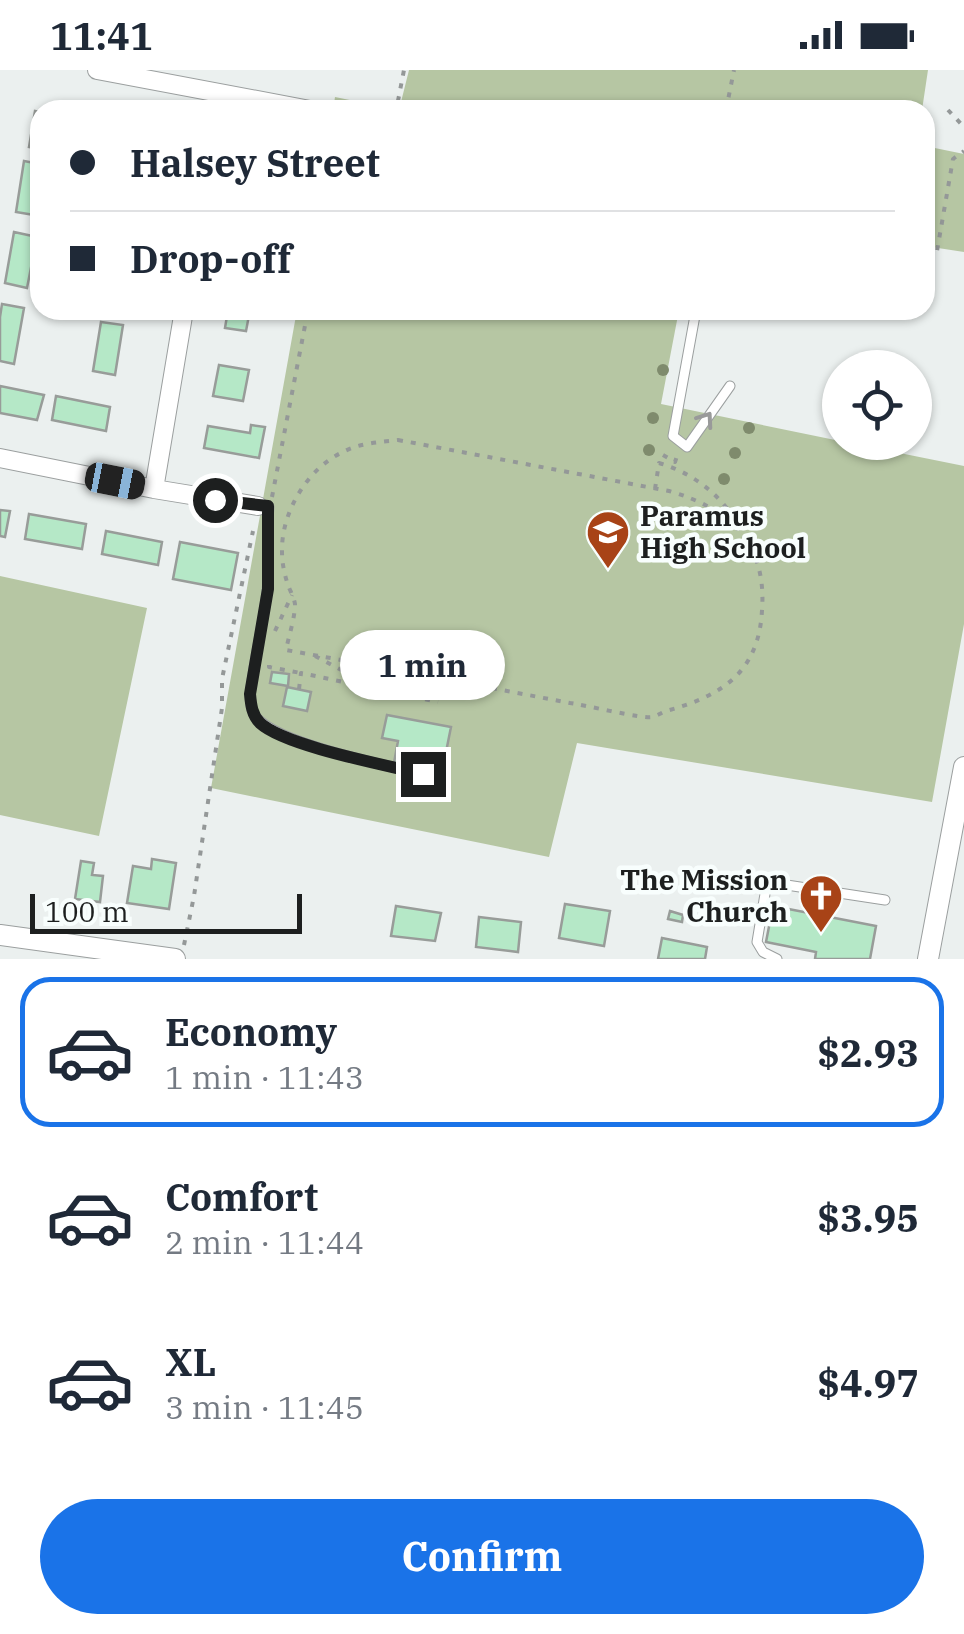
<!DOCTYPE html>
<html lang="en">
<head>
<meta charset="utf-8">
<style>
  :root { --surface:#fff; --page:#f6f6f7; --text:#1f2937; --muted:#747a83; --line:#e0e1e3; --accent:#1a73e8 }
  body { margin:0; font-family:"IBM Plex Serif",serif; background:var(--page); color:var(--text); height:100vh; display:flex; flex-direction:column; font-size:38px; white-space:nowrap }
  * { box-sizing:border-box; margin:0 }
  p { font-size:32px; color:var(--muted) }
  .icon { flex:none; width:55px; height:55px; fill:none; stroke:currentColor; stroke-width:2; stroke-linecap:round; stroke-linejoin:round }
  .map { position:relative; height:889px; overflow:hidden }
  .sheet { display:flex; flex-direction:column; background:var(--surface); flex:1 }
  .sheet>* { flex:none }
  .banner { position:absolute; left:30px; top:30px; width:905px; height:220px; border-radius:30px; box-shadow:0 2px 8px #0004; display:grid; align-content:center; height:220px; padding:0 40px; background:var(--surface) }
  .tools { position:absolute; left:822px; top:280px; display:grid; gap:20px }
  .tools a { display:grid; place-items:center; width:110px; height:110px; border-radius:50%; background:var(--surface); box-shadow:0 2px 8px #0004; font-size:50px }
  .scale { position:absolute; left:30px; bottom:25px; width:272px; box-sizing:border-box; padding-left:10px; border:5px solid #1d1f1f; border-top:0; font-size:28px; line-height:35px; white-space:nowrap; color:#1d1f1f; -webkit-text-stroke:8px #f8fefd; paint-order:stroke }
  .end { position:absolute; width:45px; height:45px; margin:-22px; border:12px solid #1d1f1f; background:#fff; box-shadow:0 0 0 5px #fff }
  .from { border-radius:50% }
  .bubble { position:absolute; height:70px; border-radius:35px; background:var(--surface); box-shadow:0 2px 8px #0004; font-size:32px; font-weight:700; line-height:70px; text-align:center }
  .car { position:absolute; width:30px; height:60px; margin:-30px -15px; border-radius:12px; box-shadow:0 0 8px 2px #0007; background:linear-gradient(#222 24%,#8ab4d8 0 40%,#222 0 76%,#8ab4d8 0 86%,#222 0) }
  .banner b { display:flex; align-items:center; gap:35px; height:95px; font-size:38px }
  .banner b+b { border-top:2px solid var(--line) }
  .banner i { width:25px; height:25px; background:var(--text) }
  ul { padding:18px 0 0; list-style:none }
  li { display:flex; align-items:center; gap:30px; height:150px; margin:0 20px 15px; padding:0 20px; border:5px solid transparent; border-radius:30px }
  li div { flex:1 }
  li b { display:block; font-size:38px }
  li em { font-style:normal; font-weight:700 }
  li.on { border-color:var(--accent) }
  li>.icon { width:90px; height:90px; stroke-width:1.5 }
  .cta { display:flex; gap:20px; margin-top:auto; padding:20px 40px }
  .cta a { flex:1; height:115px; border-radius:60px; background:var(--accent); color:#fff; font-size:40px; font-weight:700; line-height:115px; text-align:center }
  .status { display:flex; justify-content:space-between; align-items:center; height:70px; padding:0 50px; background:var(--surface); direction:ltr }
  .status svg { height:28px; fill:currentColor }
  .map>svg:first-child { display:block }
  .green { fill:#b6c6a3 }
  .building { fill:#b5e8c7; stroke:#989c99; stroke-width:2.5 }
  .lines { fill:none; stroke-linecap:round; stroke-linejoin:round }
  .service-casing { stroke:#9b9f9f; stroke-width:11 }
  .minor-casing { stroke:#9b9f9f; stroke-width:20 }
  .tertiary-casing { stroke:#9b9f9f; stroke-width:22 }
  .path { stroke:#949898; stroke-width:4; stroke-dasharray:5 8; stroke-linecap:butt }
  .service { stroke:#fff; stroke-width:9 }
  .minor { stroke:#fff; stroke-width:18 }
  .tertiary { stroke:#fff; stroke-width:20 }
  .tree { fill:#7f8b6d }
  .oneway { stroke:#999a9a }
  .route { stroke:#1d1f1f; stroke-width:12 }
  .labels { text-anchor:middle; stroke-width:9; stroke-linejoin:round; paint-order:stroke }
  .poi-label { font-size:28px; font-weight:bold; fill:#1d1f1f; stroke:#f8fefd; text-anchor:start }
</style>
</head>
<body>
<div class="status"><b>11:41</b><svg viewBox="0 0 49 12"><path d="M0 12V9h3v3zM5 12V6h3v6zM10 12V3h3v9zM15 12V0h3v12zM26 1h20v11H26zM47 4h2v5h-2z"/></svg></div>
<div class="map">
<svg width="964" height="889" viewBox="0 0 964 889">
  <rect width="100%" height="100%" fill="#ebf0ef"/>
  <path class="green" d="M409,0h519l-6,40h-589l2,-13 64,13z
    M925,76l39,8v98l-39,-6z
    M297,240h382l-18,94 179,37v1l10,1 114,23v158l-32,178 -355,-59 -28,114 -338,-69z
    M0,506l147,32 -48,228 -99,-21z"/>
  <path class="building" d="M35,41l5,1v37l-11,-2z
    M24,91l16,3v52l-24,-4z
    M14,162l23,5 -10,51 -22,-5z
    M2,234l22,4 -10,56 -14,-3v-44z
    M228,240h22l-4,21 -21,-3z
    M101,252l22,3 -8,50 -22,-4z
    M219,295l30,5 -6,31 -30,-5z
    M0,316l44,9 -7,25 -37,-7z
    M56,326l54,11 -4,24 -54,-11z
    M251,355l14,2 -6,31 -55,-10 4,-22 42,7z
    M0,440l10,1 -5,26 -5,-1z
    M29,444l57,10 -4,25 -57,-10z
    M106,461l56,11 -4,23 -56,-11z
    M180,472l58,11 -7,37 -58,-11z
    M272,602l17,2 -1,12 -18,-3z
    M287,617l24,5 -4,19 -24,-5z
    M387,645l64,12 -9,45 -48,-9 4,-22 -16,-3z
    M152,789l24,4 -7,46 -42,-6 6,-37 18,3z
    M81,791l13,2 -2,12 11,1 -3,26 -25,-3z
    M565,834l45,7 -6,35 -45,-8z
    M396,836l45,7 -6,28 -44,-5z
    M773,836l103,20 -6,33h-55l1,-7 -50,-10z
    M670,841l13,4 -1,7 -14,-3z
    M479,847l42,5 -3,30 -42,-5z
    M662,868l45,9 -2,12h-47z"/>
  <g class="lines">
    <g class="service-casing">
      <path id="service" d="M359,40l6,-4
        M696,240l-23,126 14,11 43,-61
        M258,436l11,1c-3,28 1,56 -2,84 -3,28 -10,56 -14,83 -2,12 -5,27 0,38 13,30 136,54 170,62
        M777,889l-14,-7 -6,-10 10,-60 118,18"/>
    </g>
    <g class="minor-casing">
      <path id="minor" d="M97,0l213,40
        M0,388l154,31 104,17
        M154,419l30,-179"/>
    </g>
    <g class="tertiary-casing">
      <path id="tertiary" d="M0,865l175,24
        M928,889l36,-192"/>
    </g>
    <path class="path" d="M390,40l7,-4 7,-36
      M726,40l8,-40
      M948,40l16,17
      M925,179l12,2 16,-92 11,-8
      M398,370l271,51c60,17 98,52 93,119 -1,21 -6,40 -18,57 -19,25 -49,36 -78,44 -5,2 -9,5 -14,6 -10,2 -67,-12 -82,-14 -94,-18 -189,-36 -284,-53 3,-15 9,-32 9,-46 -1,-7 -6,-15 -8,-22 -3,-10 -5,-20 -5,-30 -1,-40 26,-85 63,-101 16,-8 35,-9 53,-11z
      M663,385l12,7 2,-6
      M655,419l4,-26c35,10 65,34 82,67
      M272,427l36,-187
      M275,561l17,-36
      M315,586l49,26 55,-7
      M269,595v2l32,6
      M299,619l2,-16 137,29
      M184,875l10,-49 28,-188v-29l31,-148"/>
    <use href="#service" class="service"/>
    <use href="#minor" class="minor"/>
    <use href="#tertiary" class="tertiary"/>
  </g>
  <g class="tree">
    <circle cx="663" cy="300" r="6"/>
    <circle cx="653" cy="348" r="6"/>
    <circle cx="749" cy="358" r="6"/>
    <circle cx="649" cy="380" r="6"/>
    <circle cx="735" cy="383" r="6"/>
    <circle cx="724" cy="409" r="6"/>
  </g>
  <defs><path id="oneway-chevron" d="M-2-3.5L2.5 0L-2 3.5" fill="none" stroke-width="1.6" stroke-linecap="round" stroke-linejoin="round" transform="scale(2.5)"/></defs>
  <use class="oneway" href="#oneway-chevron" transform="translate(706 349) rotate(-55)"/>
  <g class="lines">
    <path class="route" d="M215,430l53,6v83l-18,105c1,11 2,21 10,29 25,23 126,42 163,51"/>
  </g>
  <defs>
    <g id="school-pin" transform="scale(2.25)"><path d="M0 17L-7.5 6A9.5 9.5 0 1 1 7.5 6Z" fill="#a84317" stroke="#f8fefd"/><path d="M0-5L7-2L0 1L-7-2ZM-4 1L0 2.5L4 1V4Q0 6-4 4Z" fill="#fff"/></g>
    <g id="church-pin" transform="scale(2.25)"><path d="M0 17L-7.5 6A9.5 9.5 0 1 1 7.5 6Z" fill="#a84317" stroke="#f8fefd"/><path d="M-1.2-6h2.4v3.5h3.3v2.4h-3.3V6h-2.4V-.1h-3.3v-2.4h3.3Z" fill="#fff"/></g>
  </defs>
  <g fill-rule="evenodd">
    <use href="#school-pin" x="608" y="462"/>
    <use href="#church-pin" x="821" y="826"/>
  </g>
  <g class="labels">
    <g class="poi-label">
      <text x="640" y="456">Paramus<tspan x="640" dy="32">High School</tspan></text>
      <text x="788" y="820" text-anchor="end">The Mission<tspan x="788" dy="32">Church</tspan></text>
    </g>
  </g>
</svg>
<div class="tools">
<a><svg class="icon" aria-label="locate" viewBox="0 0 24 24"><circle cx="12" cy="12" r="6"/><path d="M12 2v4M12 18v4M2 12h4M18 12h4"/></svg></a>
</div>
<div class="scale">100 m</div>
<i class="end from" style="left:215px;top:430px"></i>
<i class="end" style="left:423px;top:704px"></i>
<div class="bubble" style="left:340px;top:560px;width:165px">1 min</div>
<i class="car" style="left:115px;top:411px;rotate:101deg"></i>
<div class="banner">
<b><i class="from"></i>Halsey Street</b>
<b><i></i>Drop-off</b>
</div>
</div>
<section class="sheet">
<ul>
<li class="on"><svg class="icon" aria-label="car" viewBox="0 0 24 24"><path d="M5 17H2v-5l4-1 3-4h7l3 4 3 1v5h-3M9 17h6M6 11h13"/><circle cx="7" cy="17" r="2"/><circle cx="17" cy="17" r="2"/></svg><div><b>Economy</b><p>1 min · 11:43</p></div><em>$2.93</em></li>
<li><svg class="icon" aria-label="car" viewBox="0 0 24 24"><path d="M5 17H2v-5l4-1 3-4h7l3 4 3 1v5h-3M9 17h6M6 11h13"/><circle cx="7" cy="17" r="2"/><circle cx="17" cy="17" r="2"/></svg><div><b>Comfort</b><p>2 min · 11:44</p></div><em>$3.95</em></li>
<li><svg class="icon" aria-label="car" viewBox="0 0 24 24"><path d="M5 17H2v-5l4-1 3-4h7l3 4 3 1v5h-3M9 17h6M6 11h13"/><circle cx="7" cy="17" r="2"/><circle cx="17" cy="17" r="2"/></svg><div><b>XL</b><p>3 min · 11:45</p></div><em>$4.97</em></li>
</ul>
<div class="cta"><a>Confirm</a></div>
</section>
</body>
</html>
